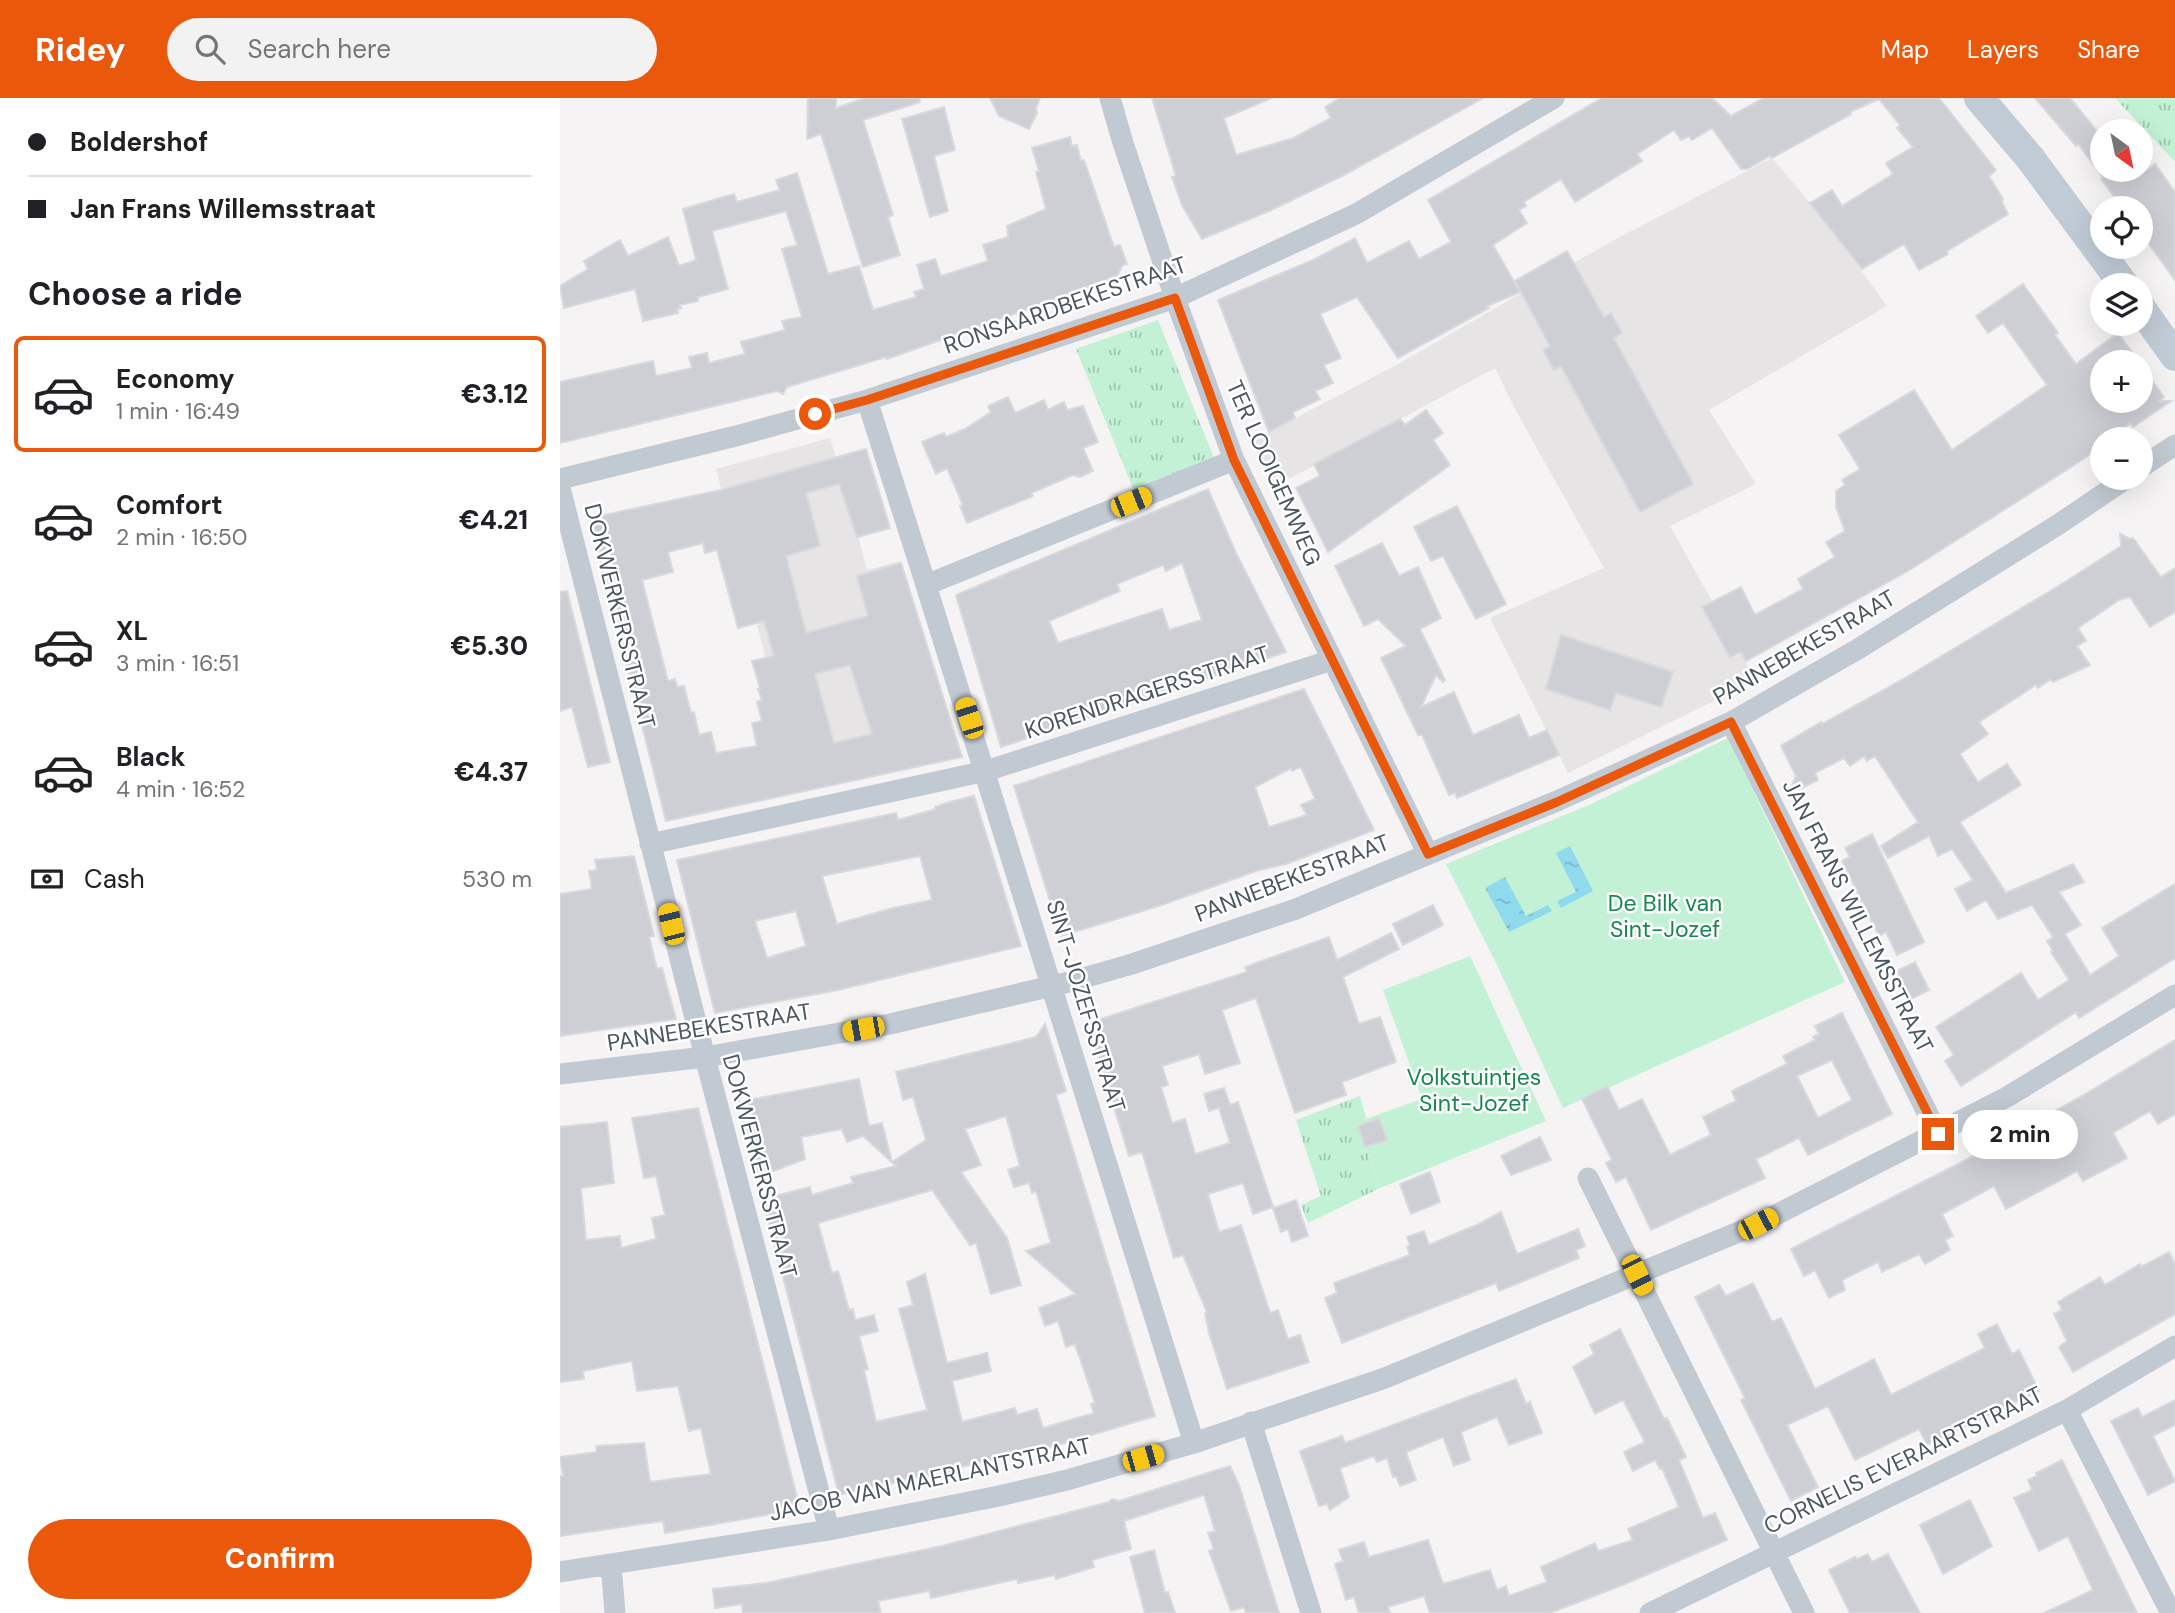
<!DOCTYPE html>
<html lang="en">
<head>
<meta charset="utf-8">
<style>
  :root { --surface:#fff; --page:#f2f2f2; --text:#202124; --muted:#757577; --line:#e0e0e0; --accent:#ea580c }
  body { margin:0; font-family:"DM Sans",sans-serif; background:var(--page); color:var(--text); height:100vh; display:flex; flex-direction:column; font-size:26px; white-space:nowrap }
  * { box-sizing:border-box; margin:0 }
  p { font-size:23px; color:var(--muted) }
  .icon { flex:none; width:38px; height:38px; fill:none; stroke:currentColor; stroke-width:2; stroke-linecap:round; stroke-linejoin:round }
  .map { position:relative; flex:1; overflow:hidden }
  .side { display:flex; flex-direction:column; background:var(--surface); width:560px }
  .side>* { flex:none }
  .top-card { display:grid; align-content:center; height:154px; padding:0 28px; background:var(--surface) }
  .needle { width:46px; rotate:147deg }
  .fabs { position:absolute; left:1530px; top:21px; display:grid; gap:14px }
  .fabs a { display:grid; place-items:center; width:63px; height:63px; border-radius:50%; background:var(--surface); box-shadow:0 7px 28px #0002; font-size:35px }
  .end { position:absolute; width:32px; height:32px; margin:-16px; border:9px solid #ea580c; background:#fff; box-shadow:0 0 0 4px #fff }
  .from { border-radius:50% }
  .bubble { position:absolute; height:49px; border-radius:24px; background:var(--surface); box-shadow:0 7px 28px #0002; font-size:23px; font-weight:800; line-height:49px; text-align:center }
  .car { position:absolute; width:21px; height:42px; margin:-21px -10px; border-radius:9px; box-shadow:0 0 5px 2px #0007; background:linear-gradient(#f5c518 24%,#345 0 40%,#f5c518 0 76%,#345 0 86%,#f5c518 0) }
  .top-card b { display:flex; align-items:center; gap:24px; height:66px; font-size:26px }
  .top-card b+b { border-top:2px solid var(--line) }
  .top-card i { width:18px; height:18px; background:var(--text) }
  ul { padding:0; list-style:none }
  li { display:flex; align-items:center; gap:21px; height:116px; margin:0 14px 10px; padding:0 14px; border:4px solid transparent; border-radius:10px }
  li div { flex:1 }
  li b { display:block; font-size:26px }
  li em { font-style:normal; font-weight:800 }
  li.active { border-color:var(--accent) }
  li>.icon { width:63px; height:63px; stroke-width:1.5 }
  h2 { padding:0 28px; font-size:32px; line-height:84px }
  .pay { display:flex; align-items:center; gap:18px; height:77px; padding:0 28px; font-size:26px }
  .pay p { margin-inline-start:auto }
  .cta { display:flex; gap:14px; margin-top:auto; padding:14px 28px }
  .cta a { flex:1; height:80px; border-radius:42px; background:var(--accent); color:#fff; font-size:28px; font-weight:800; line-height:80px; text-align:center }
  header { display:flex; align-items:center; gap:42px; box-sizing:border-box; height:98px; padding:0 35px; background:var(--accent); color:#fff }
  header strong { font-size:33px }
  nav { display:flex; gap:38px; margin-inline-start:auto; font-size:24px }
  .search { width:490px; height:63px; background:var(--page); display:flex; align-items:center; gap:18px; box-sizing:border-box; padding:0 24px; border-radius:38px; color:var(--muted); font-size:26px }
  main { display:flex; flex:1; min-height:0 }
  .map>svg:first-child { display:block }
  .education { fill:#e6e4e5 }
  .grass { fill:url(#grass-tufts) }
  .green { fill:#c3f1d5 }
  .water { fill:url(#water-ripples) }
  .building { fill:#cdcfd5; stroke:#d7d9de; stroke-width:2; fill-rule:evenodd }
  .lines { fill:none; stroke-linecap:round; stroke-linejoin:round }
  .street { stroke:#c1cad2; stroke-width:21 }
  .secondary { stroke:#c1cbd6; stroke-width:30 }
  .route { stroke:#ea580c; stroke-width:9 }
  .labels { text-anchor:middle; stroke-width:5; stroke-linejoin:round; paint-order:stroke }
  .street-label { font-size:23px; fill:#4a5661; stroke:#fff }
  .park-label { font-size:23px; fill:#17864f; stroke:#fff }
</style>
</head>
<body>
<header>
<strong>Ridey</strong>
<div class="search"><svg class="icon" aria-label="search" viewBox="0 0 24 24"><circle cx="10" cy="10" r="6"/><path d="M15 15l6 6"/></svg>Search here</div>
<nav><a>Map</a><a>Layers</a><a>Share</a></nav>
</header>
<main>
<section class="side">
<div class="top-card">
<b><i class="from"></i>Boldershof</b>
<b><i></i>Jan Frans Willemsstraat</b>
</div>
<h2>Choose a ride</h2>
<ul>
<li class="active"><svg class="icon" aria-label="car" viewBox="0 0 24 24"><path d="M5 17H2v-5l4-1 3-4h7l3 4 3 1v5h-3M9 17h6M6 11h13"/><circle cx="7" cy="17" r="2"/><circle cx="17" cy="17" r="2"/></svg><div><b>Economy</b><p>1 min · 16:49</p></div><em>€3.12</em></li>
<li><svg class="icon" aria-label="car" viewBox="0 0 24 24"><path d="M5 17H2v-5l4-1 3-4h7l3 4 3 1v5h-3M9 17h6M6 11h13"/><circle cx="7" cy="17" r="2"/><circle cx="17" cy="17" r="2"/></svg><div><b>Comfort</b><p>2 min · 16:50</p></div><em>€4.21</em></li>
<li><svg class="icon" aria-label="car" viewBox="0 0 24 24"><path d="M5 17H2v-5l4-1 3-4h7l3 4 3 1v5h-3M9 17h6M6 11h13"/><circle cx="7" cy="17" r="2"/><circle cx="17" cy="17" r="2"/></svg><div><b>XL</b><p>3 min · 16:51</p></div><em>€5.30</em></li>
<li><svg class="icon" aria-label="car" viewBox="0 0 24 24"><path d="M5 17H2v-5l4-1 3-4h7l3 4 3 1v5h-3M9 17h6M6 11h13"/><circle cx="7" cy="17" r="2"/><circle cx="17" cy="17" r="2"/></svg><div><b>Black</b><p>4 min · 16:52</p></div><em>€4.37</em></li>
</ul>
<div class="pay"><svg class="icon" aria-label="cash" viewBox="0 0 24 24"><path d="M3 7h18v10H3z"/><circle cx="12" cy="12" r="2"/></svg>Cash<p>530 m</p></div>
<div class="cta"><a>Confirm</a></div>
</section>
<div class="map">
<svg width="1615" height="1515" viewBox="0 0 1615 1515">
  <defs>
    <pattern id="grass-tufts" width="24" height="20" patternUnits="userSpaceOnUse" patternTransform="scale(1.75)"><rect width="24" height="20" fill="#c3f1d5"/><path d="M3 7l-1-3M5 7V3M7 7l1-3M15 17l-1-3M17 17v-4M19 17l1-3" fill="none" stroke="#a0c6b0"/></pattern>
    <pattern id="water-ripples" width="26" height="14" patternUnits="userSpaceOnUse" patternTransform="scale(1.75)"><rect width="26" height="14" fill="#90daee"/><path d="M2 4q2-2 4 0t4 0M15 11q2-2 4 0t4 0" fill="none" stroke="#78b4c4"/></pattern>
  </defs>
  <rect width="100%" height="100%" fill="#f5f3f3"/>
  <path class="education" d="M1212,60l50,59 65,89 -178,104 47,74 -86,42 86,154 -188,93 -78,-155 114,-50 -88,-157 -21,-43 -221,119 -22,-46 148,-78 214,-123z
    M270,340l6,20 2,24 20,54 9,34 34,-9 26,82 -65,19 33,110 -98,21 -22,-100 -59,-224z"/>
  <path class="grass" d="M1555,0h60v64z
    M598,222l56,138 -80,33 -58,-142z
    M800,998l6,22 -9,5 23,65 -72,35 -7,-18 20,-9 -25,-76z"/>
  <path class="green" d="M1168,640l117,244 -282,126 -65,-141 -52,-103 143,-59z
    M910,858l76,165 -166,67 -23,-66 65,-23 -39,-109z"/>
  <path class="water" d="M1010,748l23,45 -32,17 -4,-7 19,-9 -20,-39z
    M945,779l21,39 22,-11 4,6 -43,21 -24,-44z"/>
  <path class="building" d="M248,0h28v10l29,-10h54l1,4 -57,18 30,95 -5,2 12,38 -37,12 -42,-133 -14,5z
    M430,0h50l-4,10 1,5 -8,16 -30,-13z
    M592,0h120l-48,20 12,37 54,-16v1l41,-22 -6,-11 15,-9h143l-139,77 -75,36 -67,28 -20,-34 -10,-28 4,-1z
    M1042,0h110l19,18 33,-18h175l57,72 -7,6 14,23 -1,3 6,12 -61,37 1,3 -29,16 -15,-26 -42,25 -52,-66 22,-13 10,16 51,-32 -7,-11 27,-16 -16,-19 3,-3 -21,-26 -29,13 1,2 -79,44 -2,-2 -23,13h-6l-29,-41 -20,12 -3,-4 -8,4 -7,-10 -37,24 5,7 -67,41 -14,-23 -37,23 2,4 -7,4 8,13 -34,22 27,47 -33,14 2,2 -91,50 -41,-61 -37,17 21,44 -17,7 9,18 -18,8 5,8 -27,13 2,6 -26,14 -51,-132 95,-40 42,-22 12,25 42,-22 10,18 32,-17 -23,-42z
    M1475,0h35l32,39v33h45l8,-6 20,28v88l-35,-48v-24h-17l-22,-29 2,-2 -25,-33 -2,2z
    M384,9l11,43 -21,6 14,55 -18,6 -28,-98z
    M510,39l2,9 5,-1 4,16 3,-1 30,87 6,-2 7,19 -5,2 -4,9 -62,24 -169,60 -1,-2 -99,30 -4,7 -6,-3 -217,52v-61l93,-21 3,15 36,-8 -3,-11 18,-4 2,10 36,-9 -4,-12 44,-12 -3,-9 20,-4 -20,-68 15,-4 -11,-34 -74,20 16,58 -30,8v4l-18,4 1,3 -4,1 1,4 -35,8 -8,-32 -71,19 -4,-22 28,-17 -4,-8 36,-21 8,16 40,-19 11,29 17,-6 -13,-51 51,-15 3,8 43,-12 -4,-10 21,-7 31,101 31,-8 14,44 43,-13 -2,-5 10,-3 -7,-24 18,-6 6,17 47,-15 -5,-16 25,-8 -1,-11 39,-17 -10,-37 3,-1 -7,-23z
    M1007,153l37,66 7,-4 11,20 -8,5 79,146 -53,28 -79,-146 -7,4 -11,-20 7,-4 -35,-65z
    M1463,186l35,49 -3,2 21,29 42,-31 21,29h-37v39h38v-37l24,33 -5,4h12l-38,26 -2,-4 -23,16h-6v7l-26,18 -168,107 -162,90 -5,-9 -11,5 -28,-50 39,-20 14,28 48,-26 -5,-10 37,-22 -9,-15 19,-11 -9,-24v-16l9,-6 -3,-5 18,-11 -21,-34 75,-45 38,60 95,-65 -44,-62 -15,10 -12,-17z
    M448,299l7,16 29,-13 4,10 16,-8 3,8 16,-4 15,36 -15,6 10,23 -13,6 -7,-2 -42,18 2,3 -66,27 -7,-17 3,-1 -16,-37 -11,6 -14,-32 22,-9 2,4 19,-8 26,-17 -3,-6z
    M866,312l17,23 -10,7 17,25 -122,87 -32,-64 24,-12 -6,-12 86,-45 5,6z
    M306,351l24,79 -33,9 -18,-53 -33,9 14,53 -34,10 20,77 62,-17 -11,-40 44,-13 61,194 -296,64 -76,-303 131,-28zM143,445l2,10 12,-3 21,78 26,-7 10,35 -22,5 8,27 -2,1 4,11 -5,2 5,19 -10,2 5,23 -41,7 -5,-21 -12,3 -5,-23 -3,1 -7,-27 -7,1 -2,-8 -7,2 -26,-101 31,-8 -5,-20zM290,567l22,69 -38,9 -19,-69z
    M648,391l28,64 50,99 -285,95 -45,-152zM622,465l20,57 -33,10 -7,-21 -104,34 -9,-22 71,-30 -3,-7 46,-19 3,6z
    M897,408l49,98 -30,15 -33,-63 -12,5 -17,-34z
    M1560,436l10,5 3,-1 28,39 14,-9v44l-25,15 -20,-30 -11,3 -41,28 8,13 -9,5 13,19 -37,17 -2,-3 -13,9 -2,-3 -57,37 9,12 -28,20 18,28 29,-18 14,21 -61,37 46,71 67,-29 11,18 -25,10 22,33 -16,9 25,41 29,-19 -17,-28 73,-44v74l-96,60 -3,-6 -115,74 -16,-25 9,-6 -18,-28 85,-54 17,27 31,-20 -18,-28 2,-1 -6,-10 6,-4 -21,-32 -34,14 -12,-19 -19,11 -12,-22 18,-9 -21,-31 -14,7 -9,-20 -41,22 -7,-12 37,-24 -43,-66 -8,5 -3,-5 -14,10 -6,-8 -29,15 3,7 -30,15 8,-19 -15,-30 40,-24 1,2 83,-46 152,-91 64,-41z
    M822,445l17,33 19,-9 23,51 -21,11 25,51 -2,2 -7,-7 -15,32 33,-15 19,43 46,-20 10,23 18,-8 12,25 -102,43 -2,-5 -6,2 -27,-60h-4l-37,-77 25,-12 -28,-27 -14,7 -29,-60z
    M7,493l43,171 -22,5 -16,-60 -12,4v-119z
    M1001,537l112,37 -12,35 -45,-14 -6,17 -64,-21z
    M744,591l70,141 -85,33 -33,8 -97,35 -98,30 -47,-150zM741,669l14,32 -14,6 6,10 -38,12 -14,-40 36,-19 1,3z
    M414,698l47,150 -183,44 -123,23 -38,-153 219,-47 2,7 38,-11 -1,-2 14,-5zM360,758l12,44 -39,8 -56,16 -15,-48zM236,813l10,35 -39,12 -12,-37z
    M1312,736l52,108 -27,13 -11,-23 -7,4 -37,-75 8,-4 -5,-9z
    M74,758l20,80 -5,1 8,32 5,-1 14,51 -116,17v-142l32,-5 -3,-18 8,-1 -2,-10z
    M873,807l10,20 -40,20 -10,-21z
    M831,835l8,16 -56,28 16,47 21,-7 16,45 -54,20 4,13 -51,18 -39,-115 -34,12 18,53 -35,11 -6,-20 -37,12 6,19 -7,2 11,36 13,-4 10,35 35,-11 -11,-35 -10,3 -5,-17 20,-6 6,17 8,-3 35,105 -20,7 -10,-31 -35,11 11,38 22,-7 29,88 8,-3 10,29 12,-4 9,27 -82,27 -18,-56 -4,-20 2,-1 -24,-57 -9,3 -32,-106 -13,4 -41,-133 159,-51 -2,-5 84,-30 8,23z
    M1355,864l14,28 -18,9 -14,-28z
    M1282,915l50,101 -84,41 -9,-17 -43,21 9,19 -114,52 -25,-53 -10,5 -10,-19 6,-3 -30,-61 25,-13 12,24 23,-11 28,56 41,-20 -8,-18 33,-16 -4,-10 55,-27 -4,-8 32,-16 -2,-3 6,-3 -4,-8zM1272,962l20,40 -34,18 -21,-42z
    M485,926l21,67 -10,4 99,321 -107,32 -1,-2 -94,23 -3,8 -7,-5 -104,23 -76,-296 47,-12 2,8 41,-12 -2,-6 45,-11 -33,-30 -16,6 -5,-13 -41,8 4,22 -47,18 -20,-75 121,-23 10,47 13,-3 10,39 34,-22 -13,-43 -10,3 -7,-28 140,-35zM446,1018l14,50 -12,4 6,17 15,-4 3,10 4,-2 15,52 -25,8 50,43 -37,14 6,18 13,-5 8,26 9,-3 20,59 -4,1 3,9 -51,15 -6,-19 -20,6 -2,-7 -53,14 -10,-41 39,-10 -4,-18 -40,10 -22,-89 -18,8 6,23 -14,4 28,101 -51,12 -12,-52 4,-1 -9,-33 19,-5 -4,-16 -19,5 -2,-11 -4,1 -11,-39 -6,2 -14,-50 114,-33 38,55 6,-2 15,51 30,-9 -14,-47 -46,-66 20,-7 -16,-36z
    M1615,942v74l-17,10 -8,-13 -37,22 14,25 -44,23 -6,-10 -71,38 -12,-23 -52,28 11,22 -8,4 5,10 -25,14 -6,-10 -37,18 -4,-10 -36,18 3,10 -16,8 -14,-28 -11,6 -13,-27 173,-88 118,-65z
    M138,1010l102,401 -135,24 -2,-12 -103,15v-60h3l-3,-19 37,-5 -1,-6 48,-3 6,39 61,-8 -10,-46 -12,3 -11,-45 -41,5 -5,-30 -49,10 1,8 -24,3v-255l47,-5 7,61 -33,5 5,52 34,-4 1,12 35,-9 -4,-21 13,-3 -9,-39 -12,2 -12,-60z
    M819,1020l8,22 -22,7 -7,-21z
    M980,1039l11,23 -40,15 -10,-19z
    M870,1074l10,30 -29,12 -11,-30z
    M736,1102l12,36 -16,6 -4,-13 -7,3 -8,-24z
    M941,1114l16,42 61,-25 7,17 -9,4 3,8 -80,33 -3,-8 -154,60 -17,-45 12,-5 -3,-10 76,-28 -3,-8 3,-2 -3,-8 17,-6 5,14 50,-21z
    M1609,1154l6,12v50l-102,58 -14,-25 8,-6 -13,-27 8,-4 -4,-8 42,-25 5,8 35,-21 1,3z
    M1193,1185l19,39 9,-4 34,71 59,-30 17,36 94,-47 -7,-14 19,-10 15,30 7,-4 20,41 -112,54 -8,-16 -64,31 -27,-54 -41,19 31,62 -27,14 -50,-101 4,-2 -50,-101 24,-12 7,11z
    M1060,1231l44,90 3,-1 19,39 -7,3 24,58 12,-5 12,27 -102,44 -75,29h-120l-6,-17 -36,11 2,6h-31l-5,-16 -8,3 -11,-36 8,-3 -4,-11 25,-8 5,15 59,-17 15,44 47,-14 7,20 9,-4 3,10 38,-14 -6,-15 54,-24 3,8 35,-11 -5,-11 51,-22 -17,-39 -2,1 -5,-9 -22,11 -9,-19 21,-10 -22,-42 -28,14 -22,-47 21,-13 -4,-9z
    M956,1281l10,25 4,-2 12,31 -33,12 -12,-28 -36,15 9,28 -16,6 -11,-29 -37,15 10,28 -16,6 -4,-10 -3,1 -6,-19 -10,4 -3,-6 -34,12 9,29 -19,13 -3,-6 -8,2 -19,-55 42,-15 3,7z
    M1615,1302v25l-22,11 22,45 -27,14 -37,-74 27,-13 4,9z
    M1502,1362l37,75 38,78h-93l49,-23 -25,-54 -29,15 -25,-53 18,-8 -4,-10 9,-4 -1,-3z
    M670,1368l9,19 40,128h-33l-2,-6 -13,4 -22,-60 5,-2 -6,-16 7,-2 -11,-36 -80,26 7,28 -39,11 2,7 -38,12 -1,-4 -37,8 -1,-4 -86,19 -2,-7 -51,10 3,12h-138l-1,-9 -27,4 -2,-19 53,-6 176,-37 167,-44 3,-3 7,2z
    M1410,1402l22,46 -49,28 -23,-49z
    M594,1452l11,43 3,-1 7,21h-30l-15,-56z
    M1308,1456l4,8 16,-8 32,59h-70l-21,-43 26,-13 2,2z"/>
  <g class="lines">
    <path class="street" d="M550,0l13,45 52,155 59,162 194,394
      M307,302l59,185 308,-125
      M1580,370l35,-23
      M0,381l176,-43 131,-36 308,-102 181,-84 198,-116
      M0,390l145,569 124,473
      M366,487l268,858
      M1171,624l207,412
      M90,746l336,-73 346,-111
      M0,976l145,-17 185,-33 183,-43 59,-17 164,-55 261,-108 174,-79 127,-73 201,-125 68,-46
      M1028,1080l216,435
      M1507,1312l104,203
      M691,1324l60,191
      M51,1467l4,48
      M0,1474l269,-42 170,-34 68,-16 127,-37 191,-65 373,-154 249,-127 168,-102
      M1090,1515l417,-203 108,-64"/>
    <path class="secondary" d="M1419,0l51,60 94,127
      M1580,209l35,49"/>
  </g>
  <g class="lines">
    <path class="route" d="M255,316l52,-14 308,-102 59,162 194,394 129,-52 174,-80 207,412"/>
  </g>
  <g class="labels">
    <g class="street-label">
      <text transform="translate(505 207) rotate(-19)" y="8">RONSAARDBEKESTRAAT</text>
      <text transform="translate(714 375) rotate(66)" y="8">TER LOOIGEMWEG</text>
      <text transform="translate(60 518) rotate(76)" y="8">DOKWERKERSSTRAAT</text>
      <text transform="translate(1244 549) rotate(-30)" y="8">PANNEBEKESTRAAT</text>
      <text transform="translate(587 594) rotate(-18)" y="8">KORENDRAGERSSTRAAT</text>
      <text transform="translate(732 780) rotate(-21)" y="8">PANNEBEKESTRAAT</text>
      <text transform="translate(1298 818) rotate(63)" y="8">JAN FRANS WILLEMSSTRAAT</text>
      <text transform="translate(526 908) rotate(73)" y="8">SINT-JOZEFSSTRAAT</text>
      <text transform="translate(149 929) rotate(-9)" y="8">PANNEBEKESTRAAT</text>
      <text transform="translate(200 1068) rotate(75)" y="8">DOKWERKERSSTRAAT</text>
      <text transform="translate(1343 1362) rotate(-26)" y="8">CORNELIS EVERAARTSTRAAT</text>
      <text transform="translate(370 1381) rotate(-12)" y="8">JACOB VAN MAERLANTSTRAAT</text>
    </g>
    <g class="park-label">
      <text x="1105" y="813">De Bilk van<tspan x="1105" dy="26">Sint-Jozef</tspan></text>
      <text x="914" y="987">Volkstuintjes<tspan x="914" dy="26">Sint-Jozef</tspan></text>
    </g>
  </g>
</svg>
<div class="fabs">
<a><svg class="needle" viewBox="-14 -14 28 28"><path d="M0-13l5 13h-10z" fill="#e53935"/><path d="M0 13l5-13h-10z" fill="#757577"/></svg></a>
<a><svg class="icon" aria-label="locate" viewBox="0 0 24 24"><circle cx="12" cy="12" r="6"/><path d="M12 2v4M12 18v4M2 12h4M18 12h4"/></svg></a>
<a><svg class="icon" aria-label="layers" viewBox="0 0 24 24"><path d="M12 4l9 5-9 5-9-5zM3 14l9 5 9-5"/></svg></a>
<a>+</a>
<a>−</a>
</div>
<i class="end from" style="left:255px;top:316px"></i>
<i class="end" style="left:1378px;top:1036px"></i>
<div class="bubble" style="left:1402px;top:1012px;width:116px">2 min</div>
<i class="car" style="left:571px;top:404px;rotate:68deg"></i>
<i class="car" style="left:409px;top:620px;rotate:342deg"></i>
<i class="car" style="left:111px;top:826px;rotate:346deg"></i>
<i class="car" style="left:303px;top:931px;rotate:260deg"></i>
<i class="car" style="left:1198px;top:1126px;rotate:63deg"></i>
<i class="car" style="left:1077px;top:1177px;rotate:154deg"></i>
<i class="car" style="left:583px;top:1360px;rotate:74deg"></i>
</div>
</main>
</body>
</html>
